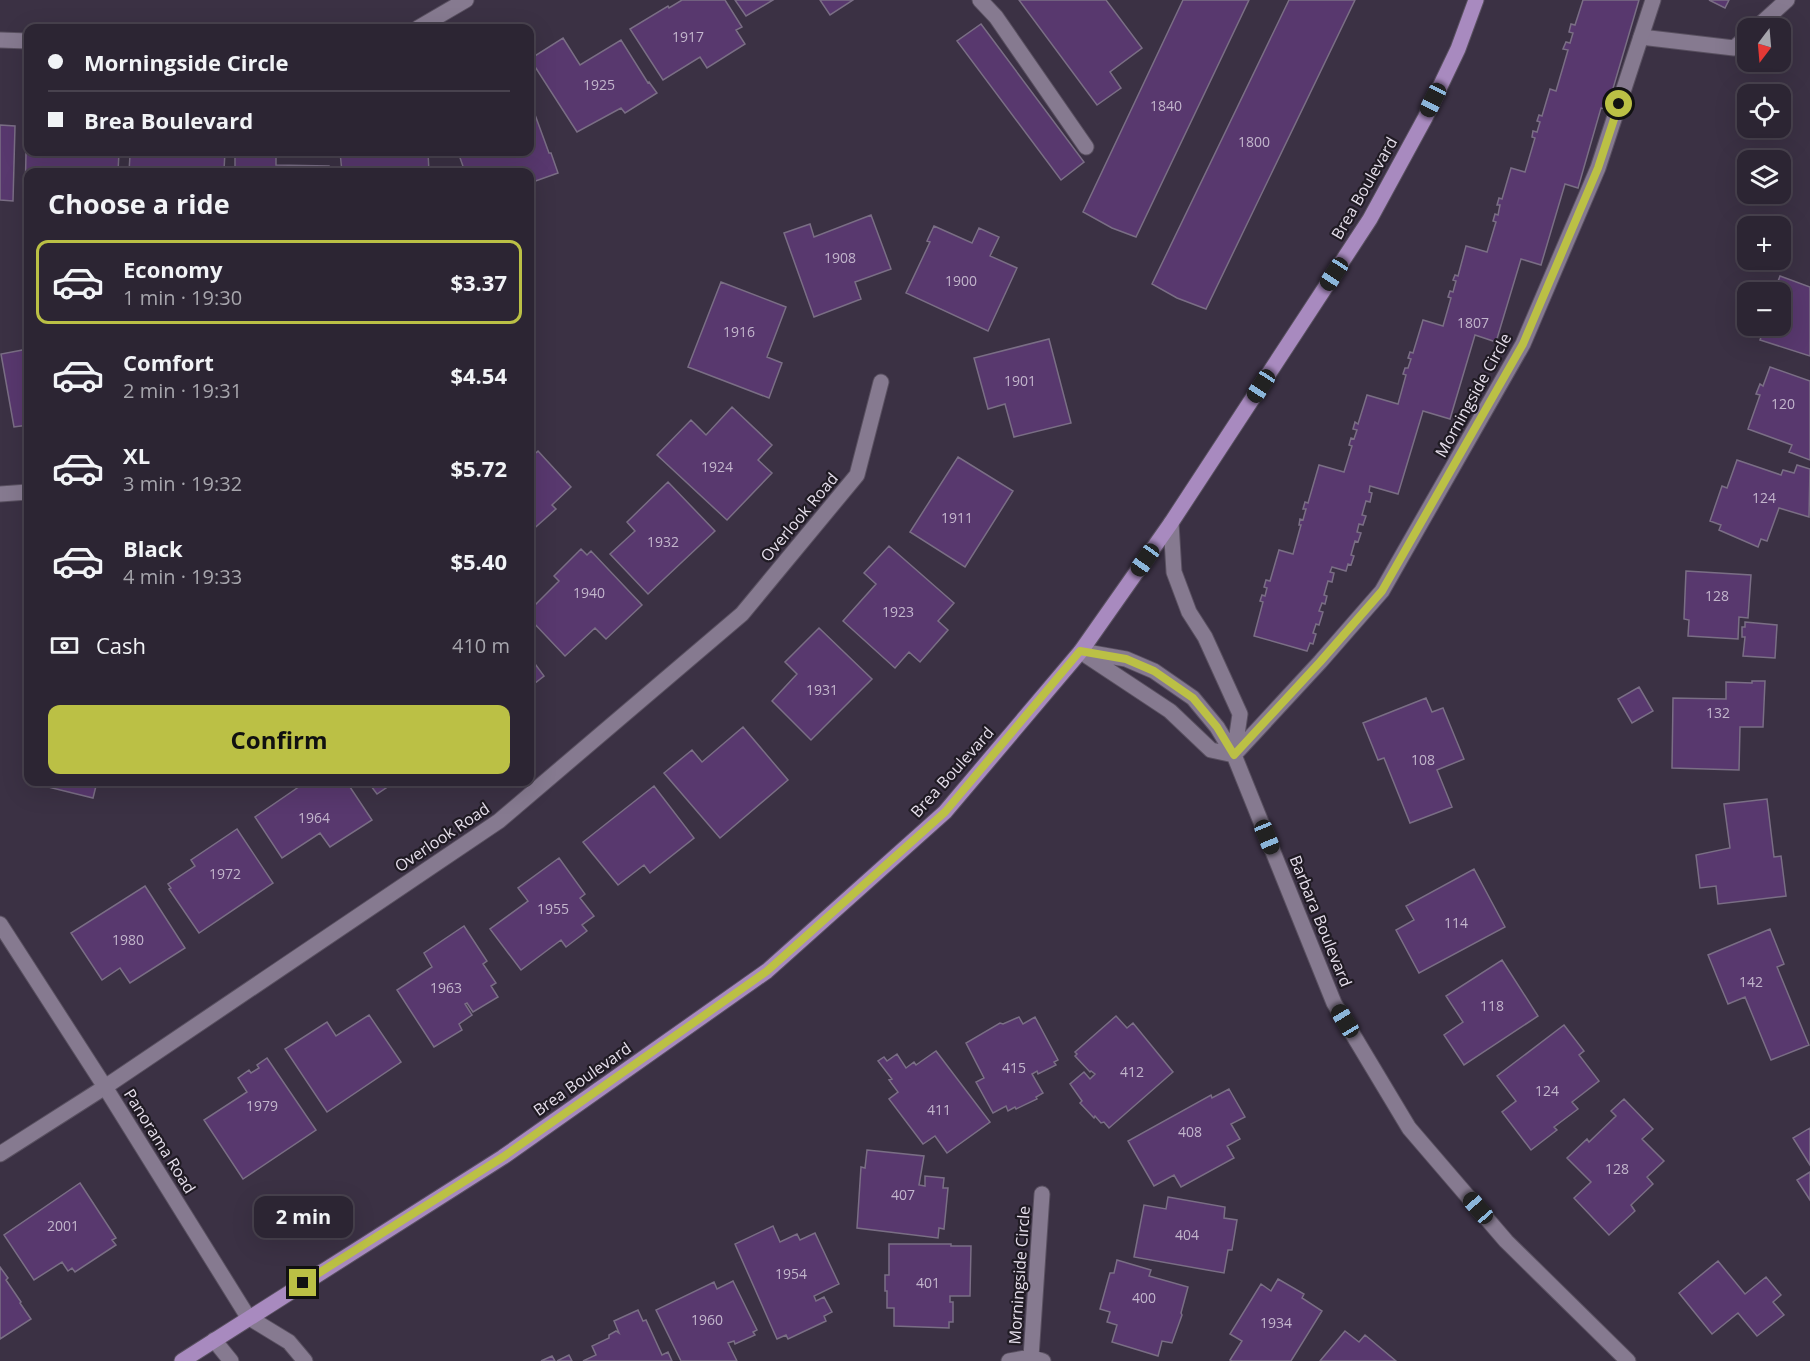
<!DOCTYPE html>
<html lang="en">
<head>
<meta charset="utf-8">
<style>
  :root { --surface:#2c2533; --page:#38313f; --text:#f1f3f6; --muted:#a6a5ac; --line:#48424e; --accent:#bbc045 }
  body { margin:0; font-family:"Open Sans",sans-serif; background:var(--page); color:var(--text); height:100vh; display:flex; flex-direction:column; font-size:22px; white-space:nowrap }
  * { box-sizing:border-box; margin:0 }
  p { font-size:20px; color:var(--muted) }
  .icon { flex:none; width:33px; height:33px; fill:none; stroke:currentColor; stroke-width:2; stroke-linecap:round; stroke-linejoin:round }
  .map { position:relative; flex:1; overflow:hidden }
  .sheet { position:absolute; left:24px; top:168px; width:510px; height:618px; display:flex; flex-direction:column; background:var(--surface); border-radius:12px; box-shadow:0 6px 24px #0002,0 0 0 2px var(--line) }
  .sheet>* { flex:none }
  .hud { position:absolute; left:24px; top:24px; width:510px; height:132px; border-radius:12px; box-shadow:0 6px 24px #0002,0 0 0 2px var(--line); display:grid; align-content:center; height:132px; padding:0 24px; background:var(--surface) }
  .needle { width:39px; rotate:196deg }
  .tools { position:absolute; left:1737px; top:18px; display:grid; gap:12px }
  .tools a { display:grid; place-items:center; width:54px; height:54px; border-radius:12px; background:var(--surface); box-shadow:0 6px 24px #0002,0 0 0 2px var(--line); font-size:30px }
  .end { position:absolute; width:27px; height:27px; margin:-14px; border:8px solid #bbc045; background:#111; box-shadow:0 0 0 3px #111 }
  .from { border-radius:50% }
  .bubble { position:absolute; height:42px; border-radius:12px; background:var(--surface); box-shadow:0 6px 24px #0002,0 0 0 2px var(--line); font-size:20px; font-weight:700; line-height:42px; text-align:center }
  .car { position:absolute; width:18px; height:36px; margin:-18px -9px; border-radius:8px; box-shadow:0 0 4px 2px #0007; background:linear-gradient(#222 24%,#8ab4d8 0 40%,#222 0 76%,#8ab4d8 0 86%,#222 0) }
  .hud b { display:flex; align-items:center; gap:21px; height:57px; font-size:22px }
  .hud b+b { border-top:2px solid var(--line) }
  .hud i { width:15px; height:15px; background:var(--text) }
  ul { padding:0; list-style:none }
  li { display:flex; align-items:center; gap:18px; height:84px; margin:0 12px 9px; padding:0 12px; border:3px solid transparent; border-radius:12px }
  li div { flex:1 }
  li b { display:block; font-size:22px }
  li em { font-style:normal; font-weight:700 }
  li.on { border-color:var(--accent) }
  li>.icon { width:54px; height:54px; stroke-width:1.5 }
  h2 { padding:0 24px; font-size:27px; line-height:72px }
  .pay { display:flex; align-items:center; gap:15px; height:66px; padding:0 24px; font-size:22px }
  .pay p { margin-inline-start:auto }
  .cta { display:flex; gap:12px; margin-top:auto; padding:12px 24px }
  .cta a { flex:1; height:69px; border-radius:12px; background:var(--accent); color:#111; font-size:24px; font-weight:700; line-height:69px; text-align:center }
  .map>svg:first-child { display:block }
  .building { fill:#58386e; stroke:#7a6e85; stroke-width:1.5 }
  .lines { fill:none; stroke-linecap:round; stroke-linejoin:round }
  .lane-casing { stroke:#595060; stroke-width:17 }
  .street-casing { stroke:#595060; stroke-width:17 }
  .primary-casing { stroke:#595060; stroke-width:17 }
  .lane { stroke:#867a90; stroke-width:15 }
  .street { stroke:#867a90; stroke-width:15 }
  .primary { stroke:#a88abf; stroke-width:15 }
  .route { stroke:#bbc045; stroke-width:8 }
  .labels { text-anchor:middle; stroke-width:4.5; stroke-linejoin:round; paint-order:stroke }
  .number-label { font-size:14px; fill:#c2b5cc }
  .street-label { font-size:16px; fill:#e6dfec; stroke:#201b24 }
</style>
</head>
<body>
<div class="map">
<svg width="1810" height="1361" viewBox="0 0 1810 1361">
  <rect width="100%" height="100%" fill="#3b3144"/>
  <path class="building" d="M682,0h43l17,27 -6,3 9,14 -38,24 -7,-11 -37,23 -33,-51 38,-23 1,2z
    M735,0h38l-27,16z
    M820,0h33l-23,15z
    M1019,0h87l36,48 -32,24 11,16 -24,17z
    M1183,0h66l-113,237 -24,-9 -29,-16z
    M1289,0h66l-149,309 -29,-11 -25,-14z
    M1583,0h56l-32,109 -6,-1 -23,80 -13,-4 -24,81 -20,-6 -25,83 -21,-7 -25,84 -27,-8 -25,83 -28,-8 -1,6 3,1 -2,9 -4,-1 -4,14 4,1 -3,9 -4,-1 -2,8 4,1 -3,9 -3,-1 -4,14 3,1 -3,9 -3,-1 -2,7 -14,-4 -2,5 4,1 -2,9 -4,-1 -4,14 3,1 -2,8 -3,-1 -3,8 4,1 -4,13 -3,-1 -3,9 3,1 -3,10 -3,-1 -3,8 -53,-15 9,-34 -3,-1 2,-6 3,1 2,-8 -3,-1 2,-7 4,1 9,-31 14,4 8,-29h-2l1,-6 3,1 3,-11h-3l2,-7 3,1 11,-38 25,7 8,-26 -3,-1 2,-7 3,1 3,-9 -4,-1 2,-7 3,2 9,-29 31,9 8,-29 -3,-1 2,-6h3l3,-9 -3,-1 2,-6 3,1 10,-33 20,6 8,-28 -3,-1 2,-6 3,1 3,-11 -3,-1 2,-5 3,1 8,-30 21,6 9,-30 -3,-1 2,-7 3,1 2,-10h-3l2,-7 3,1 9,-31 14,4 10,-34 -3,-1 1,-6 4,1 3,-10 -3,-1 2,-6 3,1 8,-27 6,2 12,-41 -5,-1 3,-7 4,1 3,-10 -4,-1 2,-8 4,1z
    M1709,0h20l-4,8z
    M981,24l103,138 -23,18 -104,-139z
    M563,38l17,27 41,-25 27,43 1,-1 8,11 -32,20 -4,-5 -44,24 -47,-73z
    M530,93l2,7 -2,1 19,52h2l7,20 -28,10v-11h-65l-7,-20h72z
    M0,125l15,1 -2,75 -13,-1z
    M56,152h63l-1,20h-90v29h-3l1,-48 30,1z
    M169,152h56l-1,18 -3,-1v3h-92l1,-17 39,2z
    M235,152h41v13l53,1v6h-94z
    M340,152h88l1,20h-87z
    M871,215l20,54 -36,13 6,17 -47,18 -30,-84 26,-9 4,13z
    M934,226l38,17 7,-15 20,9 -9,19 27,12 -29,63 -82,-38 24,-51 -3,-1z
    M1780,276l30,11v69l-50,-16 5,-14h15v-14l6,2 1,-2 -7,-3v-17h-6z
    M721,282l65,25 -19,50 15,6 -13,35 -81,-31z
    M1049,339l22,84 -57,14 -9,-33 -17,5 -14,-51z
    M28,349v76l-14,2 -13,-73z
    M1770,367l40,14v79l-21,-8 3,-7 -44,-16 12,-34 -4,-1 4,-10 3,2z
    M732,407l40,38 -14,15 14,13 -45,47 -70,-65 34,-35 15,15z
    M538,451l33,36 -19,18 4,4 -26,23v-74z
    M958,457l55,34 -48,76 -55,-35z
    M1737,460l44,15 2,-5 11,3 3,-8 13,4 -1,48 -30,-9 -12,33 -6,-2 -3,8 -39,-17 2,-5 -11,-4 12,-35 5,2z
    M668,482l47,49 -67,63 -38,-40 25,-23 -8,-9z
    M889,546l65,57 -16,18 10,9 -28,32 -11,-10 -14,16 -52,-47 33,-37 -12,-11z
    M581,549l6,6 4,-4 51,54 -36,34 -11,-11 -30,28 -35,-37v-9l29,-29 -5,-5z
    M1686,571l65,4 -3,43 -9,-1 -1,22 -50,-3 1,-16 -5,-1z
    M1745,622l32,3 -2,33 -32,-2 2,-19h-3v-10h3z
    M819,628l53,51 -61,61 -39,-39 25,-27 -12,-12z
    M530,657l14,19 -14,11z
    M1752,681h13l-2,46h-23l-1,43 -67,-2 1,-70 53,1v-17l26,1z
    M1639,687l14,24 -21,12 -14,-24z
    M1426,698l6,14 11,-4 21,51 -27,11 15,37 -42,16 -26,-65 -6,2 -15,-37z
    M743,727l45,53 -68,58 -56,-65 28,-23 10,12z
    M45,782h52l-4,16 -49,-12z
    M306,782h33l3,5 6,-3 24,36 -42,27 -10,-14 -38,25 -27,-41z
    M368,782h27l-18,12z
    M654,786l40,52 -44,35 -6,-8 -26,20 -35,-43z
    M1767,799l7,58 7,-1 5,40 -68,8 -2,-18 -16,2 -4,-33 34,-7 -6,-44z
    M237,829l36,54 -74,50 -30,-44 2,-1 -3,-4 27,-18 -4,-6z
    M559,858l26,36 -5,4 14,18 -12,9 5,6 -21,16 -5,-7 -40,30 -31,-41 38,-28 -10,-13z
    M1474,869l31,58 -86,46 -23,-43 18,-10 -8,-14z
    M145,886l40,62 -55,35 -10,-15 -18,12 -31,-47z
    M464,926l23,35 -4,3 13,19 -5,3 7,11 -25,15 -6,-9 -2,1 7,11 -13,9 3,6 -28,17 -37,-57 35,-23 -8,-14z
    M1770,929l14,35 -7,3 32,78 -38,15 -26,-63 -17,7 -20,-49z
    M1502,960l36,56 -74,49 -20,-30 19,-13 -17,-26z
    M369,1015l32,47 -74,50 -42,-63 42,-27 9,14z
    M1116,1016l11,12 6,-5 40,49 -64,56 -5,-6 -3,1 -6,-7 -1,2 -14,-15 2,-2 -12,-17 14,-12 6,7 5,-5 -4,-3 -1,1 -15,-16 2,-2 -2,-2z
    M1019,1017l4,7 12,-7 23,43 -4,2 2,3 -18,9 -1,-3 -5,3 11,19 -7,4 1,2 -21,10 -1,-2 -7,4 -2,-5 -13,7 -17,-31 8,-4 -18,-35 34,-20 3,1z
    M1564,1025l20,26 -5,4 20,26 -27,21 6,7 -24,18 3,3 -26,20 -29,-38 14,-11 -19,-25z
    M936,1051l54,71 -43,31 -12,-17 -12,8 -34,-45 9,-7 -9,-12 3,-1 -14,-18 6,-4 3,4 10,-7 9,14 8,-6 2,3z
    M267,1058l49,72 -73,49 -39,-59 43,-28 -9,-14 11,-8 2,3 8,-5 -2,-3z
    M1229,1089l16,28 -14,7 9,15 -13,7 7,12 -53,29 -7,-12 -20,11 -26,-45 83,-46 1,3z
    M1624,1099l29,30 -11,10 22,22 -17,16 6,7 -22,21 4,6 -26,24 -35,-37 17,-16 -24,-24 20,-19 2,3 27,-26 -5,-5z
    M1810,1128v37l-17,-27z
    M867,1150l57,6 -5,29 6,1v-10l19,2 -1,10h5l-4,41 -5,-1 -1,10 -81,-10 4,-61 4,1z
    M1810,1172v28l-13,-20z
    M80,1183l36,55 -4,2 4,5 -41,27 -3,-4 -4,3 -6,-9 -28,18 -30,-45z
    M1168,1197l57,10 -1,11 13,2 -5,30h-4l-4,23 -90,-16 10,-52 22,4z
    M773,1226l7,16 17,-8 3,6 15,-7 24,51 -25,12 2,5 8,-4 8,15 -8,4 2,5 -38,18 -2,-4 -9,4 -42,-95z
    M889,1244h62v2h20l-1,50h-20v6h3v20h-4v6l-55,-2v-18h-7v-17h-2v-16h4z
    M1117,1260l34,10 -2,6 39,11 -7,26 1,2 -10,28 -10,-2 -4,15 -46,-14 5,-17 -10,-3 3,-10 -10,-3 10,-36h4z
    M1718,1261l27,33 21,-17 15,18 -8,7 11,13 -27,21 -19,-23 -26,21 -33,-41z
    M0,1267l8,11 -2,2 15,22 -1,1 11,16 -31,20z
    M1278,1279l26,15 -2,4 20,13 -31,50h-59l-2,-1 12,-19 -12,-7 31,-50 10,7z
    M733,1281l24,49 -4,2 2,3 -20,9 -1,-3 -6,2 9,18h-56l-25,-51 58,-28 3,7z
    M638,1310l5,11 3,-1 16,35 6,-3 4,9h-89l13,-6 -4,-9 17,-8v-3l7,-4 3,2 -5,-12z
    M1345,1331l14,11 6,-7 31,26h-76z
    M569,1355l3,6h-15z
    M552,1356l3,5h-14z"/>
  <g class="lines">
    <g class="lane-casing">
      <path id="lane" d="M980,0l16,17 90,130
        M1756,28l31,-28
        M1641,37l93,11 14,-12"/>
    </g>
    <g class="street-casing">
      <path id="street" d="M418,28l48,-28
        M0,40l28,1
        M0,494l28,-2
        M1171,523l3,49 15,40 16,25 35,77 -6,41
        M1081,651l45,8 28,12 39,27 24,29 17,28 100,248 75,125 97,113 122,120
        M1087,656l83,55 41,39 23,5
        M1234,755l86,-93 62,-71 141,-247 75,-176 55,-168
        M0,924l105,163 143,230 41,25 16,19
        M0,1154l105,-67 394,-266 243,-207 115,-139 24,-93
        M214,1340l17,21
        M1031,1357l11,-163
        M1009,1361l22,-4 12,4"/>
    </g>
    <g class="primary-casing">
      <path id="primary" d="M182,1361l321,-204 264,-186 178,-159 136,-161 90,-128 199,-304 55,-101 33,-69 18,-49"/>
    </g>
    <use href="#lane" class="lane"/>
    <use href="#street" class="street"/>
    <use href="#primary" class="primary"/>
  </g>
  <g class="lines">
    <path class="route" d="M303,1283l200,-126 264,-186 178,-159 135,-161 46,8 28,12 39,27 24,29 17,28 86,-93 62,-71 141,-247 75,-176 21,-64"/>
  </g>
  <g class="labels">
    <g class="number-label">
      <text x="688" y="42">1917</text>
      <text x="599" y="90">1925</text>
      <text x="1166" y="111">1840</text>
      <text x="1254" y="147">1800</text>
      <text x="840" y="263">1908</text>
      <text x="961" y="286">1900</text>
      <text x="1473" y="328">1807</text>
      <text x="739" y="337">1916</text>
      <text x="1020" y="386">1901</text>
      <text x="1783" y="409">120</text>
      <text x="717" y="472">1924</text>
      <text x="1764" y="503">124</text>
      <text x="957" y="523">1911</text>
      <text x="663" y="547">1932</text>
      <text x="589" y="598">1940</text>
      <text x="1717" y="601">128</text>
      <text x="898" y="617">1923</text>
      <text x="822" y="695">1931</text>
      <text x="1718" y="718">132</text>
      <text x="1423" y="765">108</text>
      <text x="314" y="823">1964</text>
      <text x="225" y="879">1972</text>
      <text x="553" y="914">1955</text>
      <text x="1456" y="928">114</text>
      <text x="128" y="945">1980</text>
      <text x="1751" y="987">142</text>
      <text x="446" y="993">1963</text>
      <text x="1492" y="1011">118</text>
      <text x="1014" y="1073">415</text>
      <text x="1132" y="1077">412</text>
      <text x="1547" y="1096">124</text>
      <text x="262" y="1111">1979</text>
      <text x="939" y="1115">411</text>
      <text x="1190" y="1137">408</text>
      <text x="1617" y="1174">128</text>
      <text x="903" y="1200">407</text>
      <text x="63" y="1231">2001</text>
      <text x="1187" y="1240">404</text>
      <text x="791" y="1279">1954</text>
      <text x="928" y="1288">401</text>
      <text x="1144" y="1303">400</text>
      <text x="707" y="1325">1960</text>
      <text x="1276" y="1328">1934</text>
    </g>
    <g class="street-label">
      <text transform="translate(1364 188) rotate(-60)" y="6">Brea Boulevard</text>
      <text transform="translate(1473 395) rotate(-61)" y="6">Morningside Circle</text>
      <text transform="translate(799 517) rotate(-50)" y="6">Overlook Road</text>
      <text transform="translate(952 772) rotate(-48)" y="6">Brea Boulevard</text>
      <text transform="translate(442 837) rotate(-34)" y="6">Overlook Road</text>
      <text transform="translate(1321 921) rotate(68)" y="6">Barbara Boulevard</text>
      <text transform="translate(582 1079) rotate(-35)" y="6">Brea Boulevard</text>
      <text transform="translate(160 1141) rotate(58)" y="6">Panorama Road</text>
      <text transform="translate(1019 1275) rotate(-86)" y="6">Morningside Circle</text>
    </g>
  </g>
</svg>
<div class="tools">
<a><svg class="needle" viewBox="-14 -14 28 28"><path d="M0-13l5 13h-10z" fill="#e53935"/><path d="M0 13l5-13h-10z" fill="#a6a5ac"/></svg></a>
<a><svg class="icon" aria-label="locate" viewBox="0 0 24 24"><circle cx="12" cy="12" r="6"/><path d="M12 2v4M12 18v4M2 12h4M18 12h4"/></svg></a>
<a><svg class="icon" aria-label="layers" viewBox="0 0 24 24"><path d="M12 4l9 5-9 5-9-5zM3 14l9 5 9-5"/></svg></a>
<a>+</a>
<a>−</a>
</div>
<i class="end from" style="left:1619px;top:104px"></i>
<i class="end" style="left:303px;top:1283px"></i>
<div class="bubble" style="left:254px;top:1196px;width:99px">2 min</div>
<i class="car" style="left:1433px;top:100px;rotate:206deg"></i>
<i class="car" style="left:1334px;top:274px;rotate:213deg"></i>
<i class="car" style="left:1261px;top:386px;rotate:213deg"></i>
<i class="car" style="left:1145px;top:560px;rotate:215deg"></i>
<i class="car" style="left:1267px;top:837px;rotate:158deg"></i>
<i class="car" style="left:1345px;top:1021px;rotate:329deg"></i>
<i class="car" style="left:1478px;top:1208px;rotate:319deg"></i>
<div class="hud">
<b><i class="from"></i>Morningside Circle</b>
<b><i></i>Brea Boulevard</b>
</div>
<section class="sheet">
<h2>Choose a ride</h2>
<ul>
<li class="on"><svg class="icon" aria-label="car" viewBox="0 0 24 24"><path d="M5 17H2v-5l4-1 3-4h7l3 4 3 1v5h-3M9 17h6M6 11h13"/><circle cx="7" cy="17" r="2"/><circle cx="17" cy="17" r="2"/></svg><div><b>Economy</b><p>1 min · 19:30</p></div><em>$3.37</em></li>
<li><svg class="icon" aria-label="car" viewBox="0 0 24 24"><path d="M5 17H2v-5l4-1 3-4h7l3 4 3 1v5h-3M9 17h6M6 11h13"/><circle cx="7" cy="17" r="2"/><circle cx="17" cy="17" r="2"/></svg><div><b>Comfort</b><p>2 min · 19:31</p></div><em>$4.54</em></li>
<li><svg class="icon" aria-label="car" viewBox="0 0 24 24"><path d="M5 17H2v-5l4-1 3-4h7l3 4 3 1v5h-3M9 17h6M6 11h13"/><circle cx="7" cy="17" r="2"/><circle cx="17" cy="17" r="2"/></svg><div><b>XL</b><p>3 min · 19:32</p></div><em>$5.72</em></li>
<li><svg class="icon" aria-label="car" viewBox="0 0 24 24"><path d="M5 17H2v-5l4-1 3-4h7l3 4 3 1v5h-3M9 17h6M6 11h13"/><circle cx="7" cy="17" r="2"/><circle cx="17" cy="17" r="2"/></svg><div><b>Black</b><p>4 min · 19:33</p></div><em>$5.40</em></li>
</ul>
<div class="pay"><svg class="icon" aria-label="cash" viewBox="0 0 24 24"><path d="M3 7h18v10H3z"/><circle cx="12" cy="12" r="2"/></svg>Cash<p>410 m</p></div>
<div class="cta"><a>Confirm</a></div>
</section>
</div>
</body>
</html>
